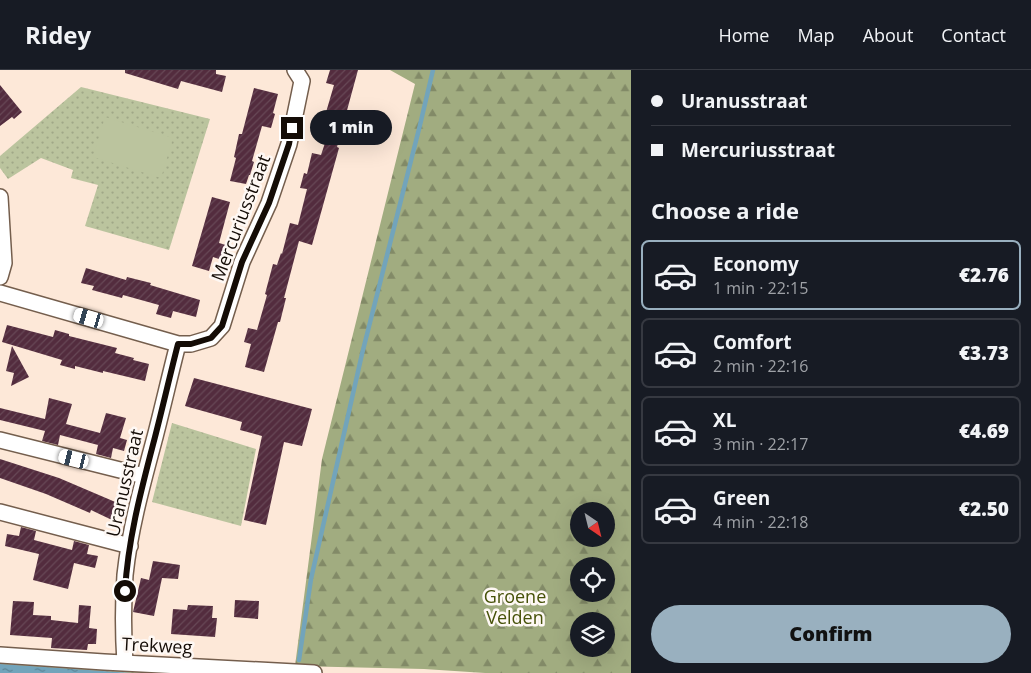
<!DOCTYPE html>
<html lang="en">
<head>
<meta charset="utf-8">
<style>
  :root { --surface:#171b24; --page:#242831; --text:#f1f3f6; --muted:#9ea1a6; --line:#363941; --accent:#99b0bf }
  body { margin:0; font-family:"Open Sans",sans-serif; background:var(--page); color:var(--text); height:100vh; display:flex; flex-direction:column; font-size:19px; white-space:nowrap }
  * { box-sizing:border-box; margin:0 }
  p { font-size:16px; color:var(--muted) }
  .icon { flex:none; width:28px; height:28px; fill:none; stroke:currentColor; stroke-width:2; stroke-linecap:round; stroke-linejoin:round }
  .map { position:relative; flex:1; overflow:hidden }
  .panel { display:flex; flex-direction:column; background:var(--surface); width:400px }
  .panel>* { flex:none }
  .guide { display:grid; align-content:center; height:110px; padding:0 20px; background:var(--surface) }
  .needle { width:32px; rotate:145deg }
  .fabs { position:absolute; left:570px; top:432px; display:grid; gap:10px }
  .fabs a { display:grid; place-items:center; width:45px; height:45px; border-radius:50%; background:var(--surface); box-shadow:0 5px 20px #0002; font-size:25px }
  .end { position:absolute; width:22px; height:22px; margin:-11px; border:6px solid #140c06; background:#fff; box-shadow:0 0 0 2px #fff }
  .from { border-radius:50% }
  .bubble { position:absolute; height:35px; border-radius:18px; background:var(--surface); box-shadow:0 5px 20px #0002; font-size:16px; font-weight:800; line-height:35px; text-align:center }
  .car { position:absolute; width:15px; height:30px; margin:-15px -8px; border-radius:6px; box-shadow:0 0 4px 1px #0007; background:linear-gradient(#fff 24%,#345 0 40%,#fff 0 76%,#345 0 86%,#fff 0) }
  .guide b { display:flex; align-items:center; gap:18px; height:48px; font-size:19px }
  .guide b+b { border-top:1px solid var(--line) }
  .guide i { width:12px; height:12px; background:var(--text) }
  ul { padding:0; list-style:none }
  li { display:flex; align-items:center; gap:15px; height:70px; margin:0 10px 8px; padding:0 10px; border:2px solid var(--line); border-radius:8px }
  li div { flex:1 }
  li b { display:block; font-size:19px }
  li em { font-style:normal; font-weight:800 }
  li.active { border-color:var(--accent) }
  li>.icon { width:45px; height:45px; stroke-width:1.5 }
  h2 { padding:0 20px; font-size:22px; line-height:60px }
  .primary-button { display:flex; gap:10px; margin-top:auto; padding:10px 20px }
  .primary-button a { flex:1; height:58px; border-radius:30px; background:var(--accent); color:#111; font-size:20px; font-weight:800; line-height:58px; text-align:center }
  header { display:flex; align-items:center; gap:30px; box-sizing:border-box; height:70px; padding:0 25px; background:var(--surface); border-bottom:1px solid var(--line) }
  header strong { font-size:24px }
  nav { display:flex; gap:28px; margin-inline-start:auto; font-size:18px }
  main { display:flex; flex:1; min-height:0 }
  .map>svg:first-child { display:block }
  .grass { fill:url(#grass-dots) }
  .forest { fill:url(#forest-firs); fill-rule:evenodd }
  .pitch { fill:#bbc49e }
  .water { fill:url(#water-ripples) }
  .lines { fill:none; stroke-linecap:round; stroke-linejoin:round }
  .stream { stroke:#72a4bb; stroke-width:4.5 }
  .building { fill:url(#building-hatch) }
  .street-casing { stroke:#745e4d; stroke-width:18 }
  .street { stroke:#fff; stroke-width:15 }
  .route { stroke:#140c06; stroke-width:6 }
  .labels { text-anchor:middle; stroke-width:5; stroke-linejoin:round; paint-order:stroke }
  .street-label { font-size:18px; fill:#140c06; stroke:#fef8f4 }
  .park-label { font-size:18px; fill:#475209; stroke:#fef8f4 }
</style>
</head>
<body>
<header>
<strong>Ridey</strong>
<nav><a>Home</a><a>Map</a><a>About</a><a>Contact</a></nav>
</header>
<main>
<div class="map">
<svg width="631" height="603" viewBox="0 0 631 603">
  <defs>
    <pattern id="grass-dots" width="8" height="8" patternUnits="userSpaceOnUse" patternTransform="scale(1.25)"><rect width="8" height="8" fill="#bbc49e"/><path d="M2 2h.1M6 6h.1" fill="none" stroke="#a0a787" stroke-width="1.8" stroke-linecap="round"/></pattern>
    <pattern id="forest-firs" width="22" height="20" patternUnits="userSpaceOnUse" patternTransform="scale(1.25)"><rect width="22" height="20" fill="#a1ac80"/><path d="M5 1l3.5 6h-7zM16 11l3.5 6h-7z" fill="#828a67"/></pattern>
    <pattern id="water-ripples" width="26" height="14" patternUnits="userSpaceOnUse" patternTransform="scale(1.25)"><rect width="26" height="14" fill="#72a4bb"/><path d="M2 4q2-2 4 0t4 0M15 11q2-2 4 0t4 0" fill="none" stroke="#5c8496"/></pattern>
    <pattern id="building-hatch" width="6" height="6" patternUnits="userSpaceOnUse" patternTransform="scale(1.25)"><rect width="6" height="6" fill="#532c3e"/><path d="M-1 1l2-2M0 6l6-6M5 7l2-2" fill="none" stroke="#674856"/></pattern>
  </defs>
  <rect width="100%" height="100%" fill="#fde8d8"/>
  <path class="grass" d="M81,17l129,32 -41,131 -84,-24 13,-41 -27,-7 2,-8 -32,-12 -33,21 -8,-11v-12z
    M172,353l84,26 -15,77 -89,-24z
    M0,590l222,13h-94l-128,-8z"/>
  <path class="forest" d="M390,0h241v603h-146l-61,-4 -129,-3 27,-207 93,-375zM579,441h27v28h-27zM579,496h27v28h-27zM579,551h27v28h-27z"/>
  <path class="pitch" d="M105,47l68,21 -12,40 -68,-21z"/>
  <path class="water" d="M0,594l132,9h-132z"/>
  <g class="lines">
    <path class="stream" d="M299,590l12,-81 51,-225 58,-229 13,-55"/>
  </g>
  <path class="building" d="M125,0h91v4l10,2 -4,16 -41,-11 -3,8 -53,-16z
    M330,0h28l-21,77 2,1 -27,97 -13,-4 -15,57h2l-6,24h-2l-14,50 -19,-5 6,-23 -7,-2 4,-14 9,2 10,-35 -2,-1 8,-30 4,1 4,-12 1,1 8,-31 8,2 9,-36 -7,-1 4,-15 3,1 5,-21 9,2 9,-27 -8,-2 12,-41 -8,-2z
    M0,15l22,27 -8,7 -2,-2 -12,9z
    M254,18l24,6 -5,19 2,1 -4,14 -9,-2 -10,35 2,1 -4,13h-1l-3,9 -16,-3 6,-23 -2,-1 5,-23h3z
    M212,127l18,5 -11,41 7,2 -4,15 -9,-3 -4,14 -17,-5z
    M86,198l40,12 1,-3 24,6 -1,2 50,15 -4,17 -23,-6 -2,7 -15,-4 3,-9 -36,-10 -1,3 -30,-8 2,-4 -13,-3z
    M7,255l46,12 2,-7 14,4v2l48,12 -2,5 19,5 -1,2 16,4 -4,17 -42,-10v2l-28,-7v3l-15,-4 2,-5 -60,-18z
    M12,276l17,31 -18,9 3,-13 -8,-2z
    M194,308l118,31 -10,37 -18,-4 -18,83 -22,-5 18,-84 -22,-6 2,-8 -57,-16z
    M49,328l23,6 -6,20 34,9 6,-20 20,5 -6,20 7,2 -3,11 -11,-3 -2,10 -15,-4 2,-9 -38,-10 -2,10 -16,-4 3,-10 -45,-11v-12l45,11z
    M0,389l59,19 61,26 -8,16 -21,-10 -1,3 -44,-19 -46,-16z
    M21,457l15,4 -2,9 38,10 2,-9 15,4 -2,9 11,2 -3,12 -21,-5 -6,26 -35,-9 6,-26 -34,-8 2,-12 12,2z
    M153,491l27,4 -2,14 -16,-1 -8,38 -21,-4 8,-34 8,2z
    M235,530l24,1 -1,18 -24,-2z
    M13,531l21,1 -1,13 18,1v4l27,3 1,-18 12,1 -2,22 8,1 -1,15h-8l-1,6 -36,-2 1,-10 -42,-3z
    M188,535l25,1 -1,12h5l-2,19 -44,-3 2,-25 14,1z"/>
  <g class="lines">
    <g class="street-casing">
      <path id="street" d="M0,127l4,66 -4,14
        M0,223l178,51h13l20,-6 11,-12 20,-64 27,-59 20,-59 13,-63 -7,-11
        M0,370l144,36
        M0,442l130,34
        M0,585l104,7 210,11
        M125,593c-2,-30 -2,-59 0,-88 5,-47 18,-93 30,-138 8,-31 15,-62 23,-93"/>
    </g>
    <use href="#street" class="street"/>
  </g>
  <g class="lines">
    <path class="route" d="M125,521c3,-53 17,-104 30,-154 8,-31 15,-62 23,-93h13l20,-6 11,-12 20,-64 27,-59 20,-59 3,-16"/>
  </g>
  <g class="labels">
    <g class="street-label">
      <text transform="translate(241 148) rotate(-69)" y="6">Mercuriusstraat</text>
      <text transform="translate(125 413) rotate(-77)" y="6">Uranusstraat</text>
      <text transform="translate(157 576) rotate(3)" y="6">Trekweg</text>
    </g>
    <g class="park-label">
      <text x="515" y="533">Groene<tspan x="515" dy="21">Velden</tspan></text>
    </g>
  </g>
</svg>
<div class="fabs">
<a><svg class="needle" viewBox="-14 -14 28 28"><path d="M0-13l5 13h-10z" fill="#e53935"/><path d="M0 13l5-13h-10z" fill="#9ea1a6"/></svg></a>
<a><svg class="icon" aria-label="locate" viewBox="0 0 24 24"><circle cx="12" cy="12" r="6"/><path d="M12 2v4M12 18v4M2 12h4M18 12h4"/></svg></a>
<a><svg class="icon" aria-label="layers" viewBox="0 0 24 24"><path d="M12 4l9 5-9 5-9-5zM3 14l9 5 9-5"/></svg></a>
</div>
<i class="end from" style="left:125px;top:521px"></i>
<i class="end" style="left:292px;top:58px"></i>
<div class="bubble" style="left:310px;top:40px;width:82px">1 min</div>
<i class="car" style="left:89px;top:248px;rotate:286deg"></i>
<i class="car" style="left:74px;top:389px;rotate:284deg"></i>
</div>
<section class="panel">
<div class="guide">
<b><i class="from"></i>Uranusstraat</b>
<b><i></i>Mercuriusstraat</b>
</div>
<h2>Choose a ride</h2>
<ul>
<li class="active"><svg class="icon" aria-label="car" viewBox="0 0 24 24"><path d="M5 17H2v-5l4-1 3-4h7l3 4 3 1v5h-3M9 17h6M6 11h13"/><circle cx="7" cy="17" r="2"/><circle cx="17" cy="17" r="2"/></svg><div><b>Economy</b><p>1 min · 22:15</p></div><em>€2.76</em></li>
<li><svg class="icon" aria-label="car" viewBox="0 0 24 24"><path d="M5 17H2v-5l4-1 3-4h7l3 4 3 1v5h-3M9 17h6M6 11h13"/><circle cx="7" cy="17" r="2"/><circle cx="17" cy="17" r="2"/></svg><div><b>Comfort</b><p>2 min · 22:16</p></div><em>€3.73</em></li>
<li><svg class="icon" aria-label="car" viewBox="0 0 24 24"><path d="M5 17H2v-5l4-1 3-4h7l3 4 3 1v5h-3M9 17h6M6 11h13"/><circle cx="7" cy="17" r="2"/><circle cx="17" cy="17" r="2"/></svg><div><b>XL</b><p>3 min · 22:17</p></div><em>€4.69</em></li>
<li><svg class="icon" aria-label="car" viewBox="0 0 24 24"><path d="M5 17H2v-5l4-1 3-4h7l3 4 3 1v5h-3M9 17h6M6 11h13"/><circle cx="7" cy="17" r="2"/><circle cx="17" cy="17" r="2"/></svg><div><b>Green</b><p>4 min · 22:18</p></div><em>€2.50</em></li>
</ul>
<div class="primary-button"><a>Confirm</a></div>
</section>
</main>
</body>
</html>
